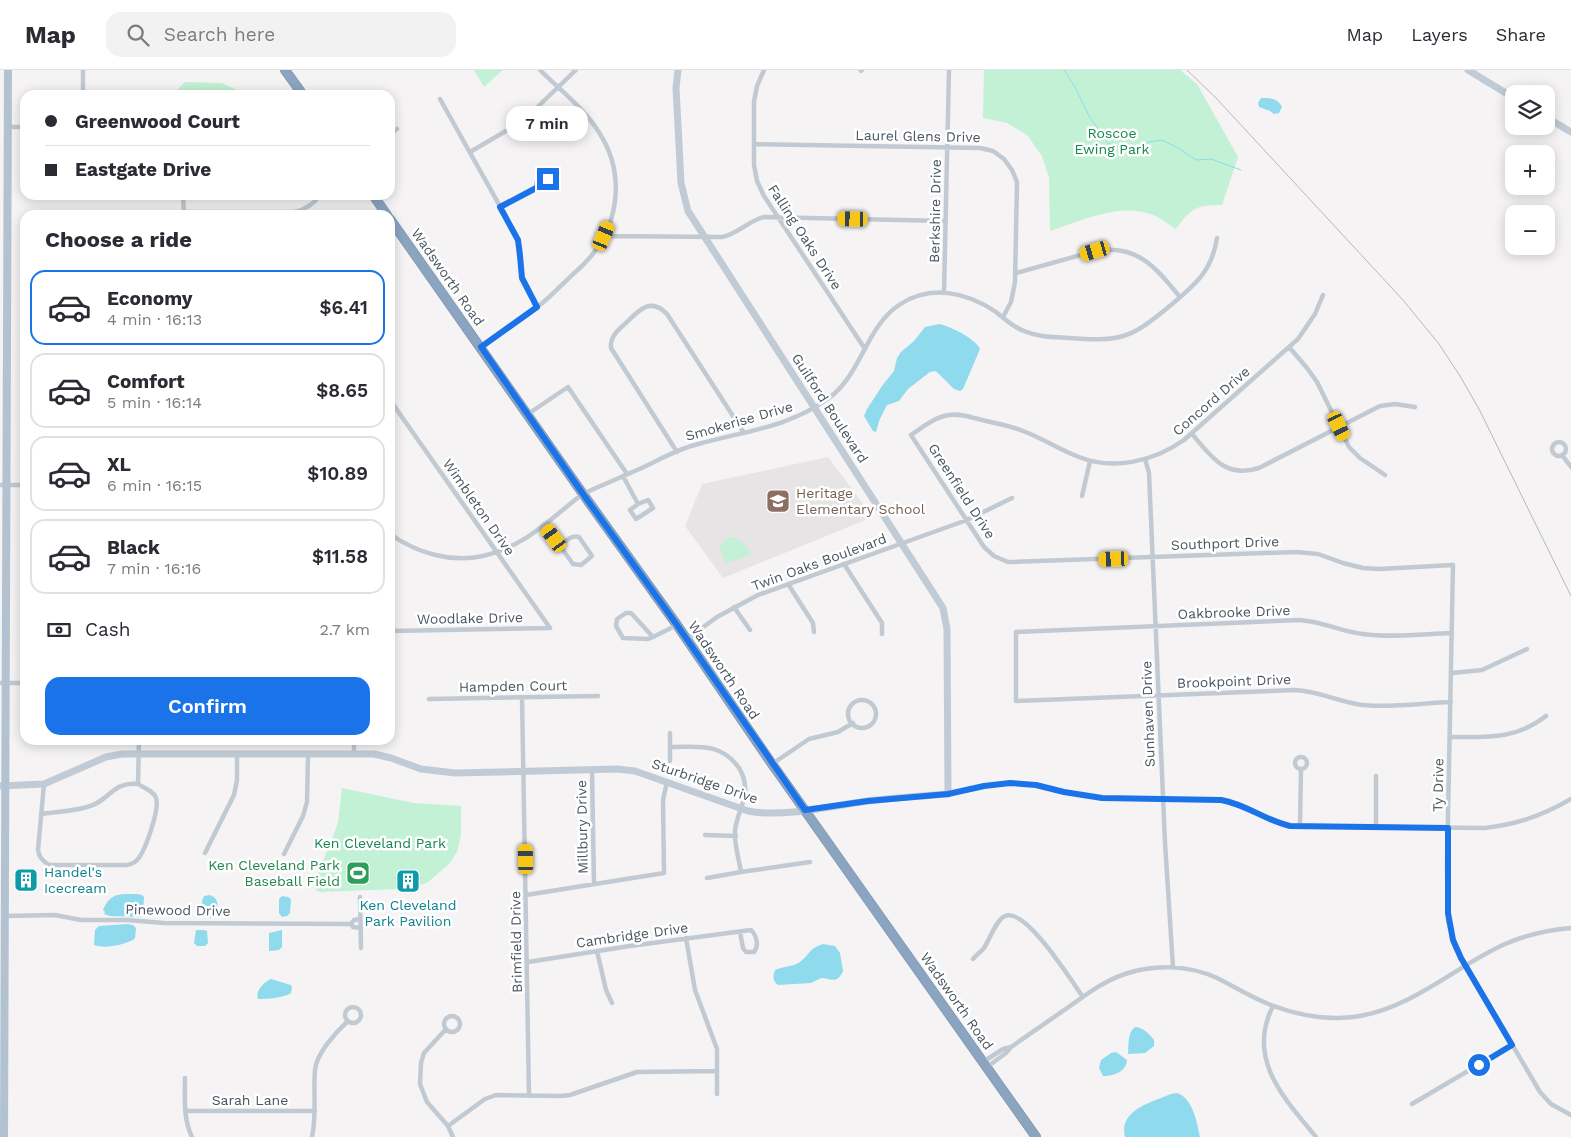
<!DOCTYPE html>
<html lang="en">
<head>
<meta charset="utf-8">
<style>
  :root { --surface:#fff; --page:#f2f2f3; --text:#2b2b33; --muted:#7c7c81; --line:#e1e1e2; --accent:#1a73e8 }
  body { margin:0; font-family:"Work Sans",sans-serif; background:var(--page); color:var(--text); height:100vh; display:flex; flex-direction:column; font-size:19px; white-space:nowrap }
  * { box-sizing:border-box; margin:0 }
  p { font-size:16px; color:var(--muted) }
  .icon { flex:none; width:28px; height:28px; fill:none; stroke:currentColor; stroke-width:2; stroke-linecap:round; stroke-linejoin:round }
  .map { position:relative; flex:1; overflow:hidden }
  .drawer { position:absolute; left:20px; top:140px; width:375px; height:535px; display:flex; flex-direction:column; background:var(--surface); border-radius:15px; box-shadow:0 2px 12px #0003 }
  .drawer>* { flex:none }
  .banner { position:absolute; left:20px; top:20px; width:375px; height:110px; border-radius:15px; box-shadow:0 2px 12px #0003; display:grid; align-content:center; height:110px; padding:0 25px; background:var(--surface) }
  .buttons { position:absolute; left:1505px; top:15px; display:grid; gap:10px }
  .buttons a { display:grid; place-items:center; width:50px; height:50px; border-radius:10px; background:var(--surface); box-shadow:0 2px 12px #0003; font-size:25px }
  .end { position:absolute; width:22px; height:22px; margin:-11px; border:6px solid #1a73e8; background:#fff; box-shadow:0 0 0 2px #fff }
  .from { border-radius:50% }
  .bubble { position:absolute; height:35px; border-radius:15px; background:var(--surface); box-shadow:0 2px 12px #0003; font-size:16px; font-weight:600; line-height:35px; text-align:center }
  .car { position:absolute; width:15px; height:30px; margin:-15px -8px; border-radius:6px; box-shadow:0 0 4px 1px #0007; background:linear-gradient(#f5c518 24%,#345 0 40%,#f5c518 0 76%,#345 0 86%,#f5c518 0) }
  .banner b { display:flex; align-items:center; gap:18px; height:48px; font-size:19px }
  .banner b+b { border-top:1px solid var(--line) }
  .banner i { width:12px; height:12px; background:var(--text) }
  ul { padding:0; list-style:none }
  li { display:flex; align-items:center; gap:15px; height:75px; margin:0 10px 8px; padding:0 15px; border:2px solid var(--line); border-radius:15px }
  li div { flex:1 }
  li b { display:block; font-size:19px }
  li em { font-style:normal; font-weight:600 }
  li.selected { border-color:var(--accent) }
  li>.icon { width:45px; height:45px; stroke-width:1.5 }
  h2 { padding:0 25px; font-size:22px; line-height:60px }
  .pay { display:flex; align-items:center; gap:12px; height:55px; padding:0 25px; font-size:19px }
  .pay p { margin-inline-start:auto }
  .cta { display:flex; gap:10px; margin-top:auto; padding:10px 25px }
  .cta a { flex:1; height:58px; border-radius:15px; background:var(--accent); color:#fff; font-size:20px; font-weight:600; line-height:58px; text-align:center }
  header { display:flex; align-items:center; gap:30px; box-sizing:border-box; height:70px; padding:0 25px; background:var(--surface); border-bottom:1px solid var(--line) }
  header strong { font-size:24px }
  nav { display:flex; gap:28px; margin-inline-start:auto; font-size:18px }
  .search { width:350px; height:45px; background:var(--page); display:flex; align-items:center; gap:12px; box-sizing:border-box; padding:0 18px; border-radius:15px; color:var(--muted); font-size:19px }
  .map>svg:first-child { display:block }
  .education { fill:#e6e4e5 }
  .green { fill:#c3f1d5 }
  .water { fill:#90daee }
  .lines { fill:none; stroke-linecap:round; stroke-linejoin:round }
  .stream { stroke:#90daee; stroke-width:1 }
  .highway-casing { stroke:#7690ad; stroke-width:10 }
  .street { stroke:#c1cad2; stroke-width:4.5 }
  .secondary { stroke:#c1cbd6; stroke-width:7 }
  .primary { stroke:#b3c2d1; stroke-width:8 }
  .highway { stroke:#8ba5c1; stroke-width:9 }
  .rail { stroke:#b5b8bd; stroke-width:1 }
  .route { stroke:#1a73e8; stroke-width:6 }
  .labels { text-anchor:middle; stroke-width:5; stroke-linejoin:round; paint-order:stroke }
  .park-label { font-size:14px; fill:#17864f; stroke:#fff }
  .street-label { font-size:14px; fill:#4a5661; stroke:#fff }
  .education-label { font-size:14px; fill:#785e54; stroke:#fff; text-anchor:start }
  .leisure-label { font-size:14px; fill:#27864d; stroke:#fff; text-anchor:end }
  .culture-label { font-size:14px; fill:#0d838f; stroke:#fff; text-anchor:start }
</style>
</head>
<body>
<header>
<strong>Map</strong>
<div class="search"><svg class="icon" aria-label="search" viewBox="0 0 24 24"><circle cx="10" cy="10" r="6"/><path d="M15 15l6 6"/></svg>Search here</div>
<nav><a>Map</a><a>Layers</a><a>Share</a></nav>
</header>
<div class="map">
<svg width="1571" height="1067" viewBox="0 0 1571 1067">
  <rect width="100%" height="100%" fill="#f5f3f3"/>
  <path class="education" d="M828,387l45,60 -150,61 -38,-52 17,-42z"/>
  <path class="green" d="M474,0h29l-19,17z
    M984,0h196l17,14 41,73 -16,48c-26,0 -31,3 -46,24 -7,-4 -15,-11 -23,-14 -33,-13 -71,6 -103,16l-1,-53 -7,-22 -15,-21 -20,-12 -24,-5z
    M185,12l37,1 21,10v2h-71z
    M731,467c9,1 17,10 20,18l-23,8 -2,-1 -7,-14 7,-9z
    M342,718l72,15 47,3v29l-4,17 -8,12 -21,18 -11,5 -17,2 -80,3c-4,-1 -6,-3 -6,-8l24,-61z"/>
  <path class="water" d="M1261,28c9,0 17,0 21,9l-3,6 -5,1 -4,-3 -11,-4 -1,-4z
    M939,254c11,2 37,15 41,25l-17,40 -3,2 -6,-2 -16,-16 -3,-2 -5,1 -22,17 -9,12 -12,4 -8,16 -3,11 -3,-1 -9,-15 3,-7 15,-23 12,-15 3,-13 4,-6 13,-11 11,-14z
    M137,824l5,1 2,2 -1,16 -2,4 -31,-1 -6,-2 1,-2 -2,-2c7,-17 16,-16 34,-16z
    M210,825c9,3 8,11 7,19l-3,4h-7l-5,-2v-15l2,-5z
    M282,826l6,1 3,2 -1,14 -3,3 -5,1 -3,-4v-14z
    M128,854l5,1 3,3 -1,10 -2,2c-11,5 -28,9 -39,5l1,-15 4,-4z
    M196,860h8l3,1 1,12 -3,3h-8l-3,-3z
    M282,860v17l-3,3 -10,1v-18z
    M823,874l12,2 5,7 3,18c-6,14 -12,7 -22,7l-10,5 -33,2c-6,-5 -5,-9 -3,-15 9,-4 19,-3 26,-9 10,-8 7,-12 22,-17z
    M271,909l20,6 1,2 -1,6c-7,5 -25,6 -33,6 -3,-8 6,-17 13,-20z
    M1135,957c7,0 15,7 19,13v6l-9,7 -17,1c1,-9 -1,-21 7,-27z
    M1116,982l11,8c-1,12 -13,16 -24,16l-4,-8 2,-8 10,-7z
    M1177,1023c16,5 20,30 23,44h-75c-7,-27 27,-35 46,-43z"/>
  <g class="lines">
    <path class="stream" d="M1064,0l11,17 14,29 19,27 15,6 9,1 17,-8 13,-2 16,8 18,12 15,-1 30,11"/>
    <g class="highway-casing">
      <path id="highway" d="M285,0l18,25
        M373,125l14,20
        M390,149l193,275 94,131 95,139 264,373"/>
    </g>
    <path class="street" d="M764,0l-7,16 -3,16v63l3,16 7,15 101,153
      M861,1l1,-1
      M83,25v-25
      M440,29l75,134 5,15 2,29 15,30
      M8,57h17
      M390,64l7,-5
      M754,74l226,4 13,3 11,8 8,11 5,12 -2,100 -4,20 -8,15
      M470,82l53,-31 53,-51
      M538 114a6 6 0 1 1 12 0a6 6 0 1 1-12 0Z
      M183,125l1,19
      M500,137l38,-20
      M183,142h111c11,-2 19,-7 26,-17
      M604,166l118,1c16,-3 26,-16 42,-20l182,4
      M1016,203l79,-22c43,-7 60,16 85,46
      M944,222l5,-222
      M1323,225l-8,19 -17,25 -114,101c-30,21 -70,31 -105,17 -19,-7 -37,-19 -56,-26 -12,-5 -24,-7 -37,-10 -12,-3 -25,-8 -37,-6 -14,2 -26,12 -38,20l73,112 10,9 14,6 288,-10 22,2 25,9 20,5 16,1 74,-4 -6,301 1,55 8,28 84,143 11,12 20,11
      M481,277c18,-13 38,-25 56,-40 10,-7 19,-17 28,-25 9,-9 19,-17 27,-27 28,-35 32,-83 8,-121 -14,-24 -40,-44 -60,-64
      M1289,277l18,21 10,14 32,65 11,11 25,17
      M390,330l160,228
      M528,344l40,-27 59,87
      M1192,364c19,22 33,45 67,34l121,-62 15,-2 20,3
      M1552 379a7 7 0 1 1 14 0a7 7 0 1 1-14 0Z
      M677,382l-66,-104c-1,-12 7,-18 16,-26 12,-12 24,-25 40,-8l77,119
      M1562,385l9,12
      M1145,389l4,14 16,370 8,124
      M623,406l15,28 -8,6 6,9 17,-11 -5,-8 -10,4
      M0,415h25
      M1082,426l8,-35
      M545,455l28,39 8,1 11,-9 -13,-19c-8,-2 -13,4 -19,9
      M390,464c27,19 60,29 93,22 33,-8 50,-22 76,-43 9,-7 18,-16 28,-21 20,-9 42,-18 63,-28 14,-7 29,-15 45,-19 48,-14 91,-16 134,-47 32,-23 37,-71 70,-93 31,-21 68,-13 97,7 9,7 17,15 28,19 14,6 29,6 44,7 53,4 62,1 103,-33 24,-20 41,-34 46,-67
      M844,494l38,59v11
      M788,514l25,39 1,9
      M734,537l16,23
      M390,561l160,-3
      M653,567l-5,2 -25,-1 -7,-12 1,-7 9,-6h5l22,24 24,-12
      M687,569l30,-22 41,-22 209,-75 45,-22
      M1452,603l30,-3 45,-21
      M0,613h25
      M522,627l7,399
      M429,629l169,-3
      M848 644a14 14 0 1 1 28 0a14 14 0 1 1-28 0Z
      M1451,632c-27,1 -62,6 -89,3 -23,-3 -43,-14 -67,-15l-279,11v-69l283,-12c23,1 42,12 64,14 29,4 60,0 89,-1
      M670,663v14c28,0 51,-5 69,21 5,8 7,16 6,26 -2,12 -9,24 -10,37 -1,13 4,28 6,41l69,-10
      M1450,667c37,0 65,3 96,-21
      M354,670v14
      M1295 693a6 6 0 1 1 12 0a6 6 0 1 1-12 0Z
      M670,691v-14
      M772,694l37,-25 29,-7 15,-9
      M592,699l2,115
      M1376,706v51
      M44,714l-6,66c1,8 5,12 12,15h77c4,-1 8,-2 10,-5 8,-8 23,-51 19,-62 -2,-7 -12,-10 -18,-14l1,-44
      M948,724l36,-8 26,-3 26,2 28,7 38,6 119,2 18,4 34,17 17,5 195,2c31,-3 59,-13 86,-29
      M41,744c15,-2 32,-3 46,-7 22,-5 25,-26 51,-23
      M1300,757l1,-58
      M705,765l31,1
      M205,783l29,-58 3,-15v-26
      M284,784l19,-38 4,-14 1,-48
      M707,808l34,-6
      M526,825l138,-22 -1,-73 4,-18
      M360,827l1,51
      M5,846l50,-1 26,5h46l37,3 187,1
      M360,849l-6,1 -3,4 2,3 8,1
      M686,868l9,52 22,59v45
      M597,881l9,39 6,13
      M973,889c3,-4 8,-7 11,-11 6,-9 12,-28 21,-32 21,-9 67,66 78,81
      M528,892l102,-16 121,-16c6,6 8,16 3,22h-8l-3,-4 -3,-16
      M1273,936c-27,53 11,92 43,131
      M345 945a8 8 0 1 1 16 0a8 8 0 1 1-16 0Z
      M444 954a8 8 0 1 1 16 0a8 8 0 1 1-16 0Z
      M446,959l-22,24 -3,10 -1,21 7,18 21,24 5,11
      M983,992l20,-13 8,-2
      M987,997l19,-14 5,-6c19,-13 39,-27 59,-41 17,-12 34,-25 55,-32 29,-10 64,-9 92,4 18,9 36,20 54,27 29,11 59,16 89,11 55,-10 96,-50 145,-72 21,-9 43,-14 66,-16
      M185,1008c0,20 -2,41 7,59
      M1412,1034l100,-59
      M185,1041h130
      M448,1056l37,-27 11,-4 64,1 10,-1 67,-23 80,-1
      M312,1067c5,-23 1,-44 3,-67 1,-16 21,-38 33,-49"/>
    <path class="secondary" d="M1468,0l46,28
      M1546,47l25,15
      M0,716l44,-2 62,-27 16,-3h252l17,4 30,11 34,4 162,-4 18,2 113,40c34,7 84,-5 119,-10 27,-3 54,-5 81,-7l-1,-165 -4,-21 -255,-397 -7,-28 -5,-95 2,-18"/>
    <path class="primary" d="M4,1067l4,-1067"/>
    <use href="#highway" class="highway"/>
    <path class="rail" d="M1187,0l29,28 187,202 36,44 21,32 19,33 92,187"/>
  </g>
  <g class="lines">
    <path class="route" d="M548,109c-6,-3 -12,1 -10,8l-38,20 18,33 2,16 2,22 15,29 -56,40 102,147 94,131 128,185 63,-9 80,-7 36,-8 26,-3 26,2 28,7 38,6 119,2c27,5 43,20 69,26l158,2v85l5,27 8,18 51,87 -33,20"/>
  </g>
  <defs>
    <g id="school-square" transform="scale(1.25)"><rect x="-9" y="-9" width="18" height="18" rx="4" fill="#8d6e63" stroke="#fff"/><path d="M0-5L7-2L0 1L-7-2ZM-4 1L0 2.5L4 1V4Q0 6-4 4Z" fill="#fff"/></g>
    <g id="stadium-square" transform="scale(1.25)"><rect x="-9" y="-9" width="18" height="18" rx="4" fill="#2e9e5b" stroke="#fff"/><path d="M0-5a6.5 5 0 1 0 0 10a6.5 5 0 1 0 0-10ZM-3.5-1.8h7v3.6h-7Z" fill="#fff"/></g>
    <g id="building-square" transform="scale(1.25)"><rect x="-9" y="-9" width="18" height="18" rx="4" fill="#0f9aa8" stroke="#fff"/><path d="M-4-6H4V6H1V3H-1V6H-4ZM-2.5-4.3h1.7v1.8h-1.7ZM.8-4.3h1.7v1.8H.8ZM-2.5-1h1.7V.8h-1.7ZM.8-1h1.7V.8H.8Z" fill="#fff"/></g>
  </defs>
  <g fill-rule="evenodd">
    <use href="#school-square" x="778" y="431"/>
    <use href="#stadium-square" x="358" y="803"/>
    <use href="#building-square" x="26" y="810"/>
    <use href="#building-square" x="408" y="811"/>
  </g>
  <g class="labels">
    <g class="park-label">
      <text x="1112" y="68">Roscoe<tspan x="1112" dy="16">Ewing Park</tspan></text>
      <text x="380" y="778">Ken Cleveland Park</text>
    </g>
    <g class="street-label">
      <text transform="translate(918 66) rotate(1)" y="5">Laurel Glens Drive</text>
      <text transform="translate(935 141) rotate(-89)" y="5">Berkshire Drive</text>
      <text transform="translate(805 167) rotate(57)" y="5">Falling Oaks Drive</text>
      <text transform="translate(448 207) rotate(55)" y="5">Wadsworth Road</text>
      <text transform="translate(1211 331) rotate(-41)" y="5">Concord Drive</text>
      <text transform="translate(830 338) rotate(57)" y="5">Guilford Boulevard</text>
      <text transform="translate(739 351) rotate(-16)" y="5">Smokerise Drive</text>
      <text transform="translate(962 421) rotate(57)" y="5">Greenfield Drive</text>
      <text transform="translate(479 437) rotate(55)" y="5">Wimbleton Drive</text>
      <text transform="translate(1225 473) rotate(-2)" y="5">Southport Drive</text>
      <text transform="translate(819 492) rotate(-20)" y="5">Twin Oaks Boulevard</text>
      <text transform="translate(1234 542) rotate(-2)" y="5">Oakbrooke Drive</text>
      <text transform="translate(470 548) rotate(-1)" y="5">Woodlake Drive</text>
      <text transform="translate(724 600) rotate(56)" y="5">Wadsworth Road</text>
      <text transform="translate(1234 611) rotate(-2)" y="5">Brookpoint Drive</text>
      <text transform="translate(513 616) rotate(-1)" y="5">Hampden Court</text>
      <text transform="translate(1148 644) rotate(-92)" y="5">Sunhaven Drive</text>
      <text transform="translate(705 711) rotate(19)" y="5">Sturbridge Drive</text>
      <text transform="translate(1438 715) rotate(-89)" y="5">Ty Drive</text>
      <text transform="translate(582 757) rotate(-91)" y="5">Millbury Drive</text>
      <text transform="translate(178 840) rotate(1)" y="5">Pinewood Drive</text>
      <text transform="translate(632 865) rotate(-8)" y="5">Cambridge Drive</text>
      <text transform="translate(516 872) rotate(-91)" y="5">Brimfield Drive</text>
      <text transform="translate(957 931) rotate(55)" y="5">Wadsworth Road</text>
      <text x="250" y="1035">Sarah Lane</text>
    </g>
    <g class="education-label">
      <text x="796" y="428">Heritage<tspan x="796" dy="16">Elementary School</tspan></text>
    </g>
    <g class="leisure-label">
      <text x="340" y="800">Ken Cleveland Park<tspan x="340" dy="16">Baseball Field</tspan></text>
    </g>
    <g class="culture-label">
      <text x="44" y="807">Handel's<tspan x="44" dy="16">Icecream</tspan></text>
      <text x="408" y="840" text-anchor="middle">Ken Cleveland<tspan x="408" dy="16">Park Pavilion</tspan></text>
    </g>
  </g>
</svg>
<div class="buttons">
<a><svg class="icon" aria-label="layers" viewBox="0 0 24 24"><path d="M12 4l9 5-9 5-9-5zM3 14l9 5 9-5"/></svg></a>
<a>+</a>
<a>−</a>
</div>
<i class="end from" style="left:1479px;top:995px"></i>
<i class="end" style="left:548px;top:109px"></i>
<div class="bubble" style="left:506px;top:36px;width:82px">7 min</div>
<i class="car" style="left:853px;top:149px;rotate:271deg"></i>
<i class="car" style="left:604px;top:166px;rotate:23deg"></i>
<i class="car" style="left:1095px;top:181px;rotate:254deg"></i>
<i class="car" style="left:1339px;top:356px;rotate:155deg"></i>
<i class="car" style="left:554px;top:468px;rotate:324deg"></i>
<i class="car" style="left:1114px;top:489px;rotate:268deg"></i>
<i class="car" style="left:526px;top:789px;rotate:359deg"></i>
<div class="banner">
<b><i class="from"></i>Greenwood Court</b>
<b><i></i>Eastgate Drive</b>
</div>
<section class="drawer">
<h2>Choose a ride</h2>
<ul>
<li class="selected"><svg class="icon" aria-label="car" viewBox="0 0 24 24"><path d="M5 17H2v-5l4-1 3-4h7l3 4 3 1v5h-3M9 17h6M6 11h13"/><circle cx="7" cy="17" r="2"/><circle cx="17" cy="17" r="2"/></svg><div><b>Economy</b><p>4 min · 16:13</p></div><em>$6.41</em></li>
<li><svg class="icon" aria-label="car" viewBox="0 0 24 24"><path d="M5 17H2v-5l4-1 3-4h7l3 4 3 1v5h-3M9 17h6M6 11h13"/><circle cx="7" cy="17" r="2"/><circle cx="17" cy="17" r="2"/></svg><div><b>Comfort</b><p>5 min · 16:14</p></div><em>$8.65</em></li>
<li><svg class="icon" aria-label="car" viewBox="0 0 24 24"><path d="M5 17H2v-5l4-1 3-4h7l3 4 3 1v5h-3M9 17h6M6 11h13"/><circle cx="7" cy="17" r="2"/><circle cx="17" cy="17" r="2"/></svg><div><b>XL</b><p>6 min · 16:15</p></div><em>$10.89</em></li>
<li><svg class="icon" aria-label="car" viewBox="0 0 24 24"><path d="M5 17H2v-5l4-1 3-4h7l3 4 3 1v5h-3M9 17h6M6 11h13"/><circle cx="7" cy="17" r="2"/><circle cx="17" cy="17" r="2"/></svg><div><b>Black</b><p>7 min · 16:16</p></div><em>$11.58</em></li>
</ul>
<div class="pay"><svg class="icon" aria-label="cash" viewBox="0 0 24 24"><path d="M3 7h18v10H3z"/><circle cx="12" cy="12" r="2"/></svg>Cash<p>2.7 km</p></div>
<div class="cta"><a>Confirm</a></div>
</section>
</div>
</body>
</html>
